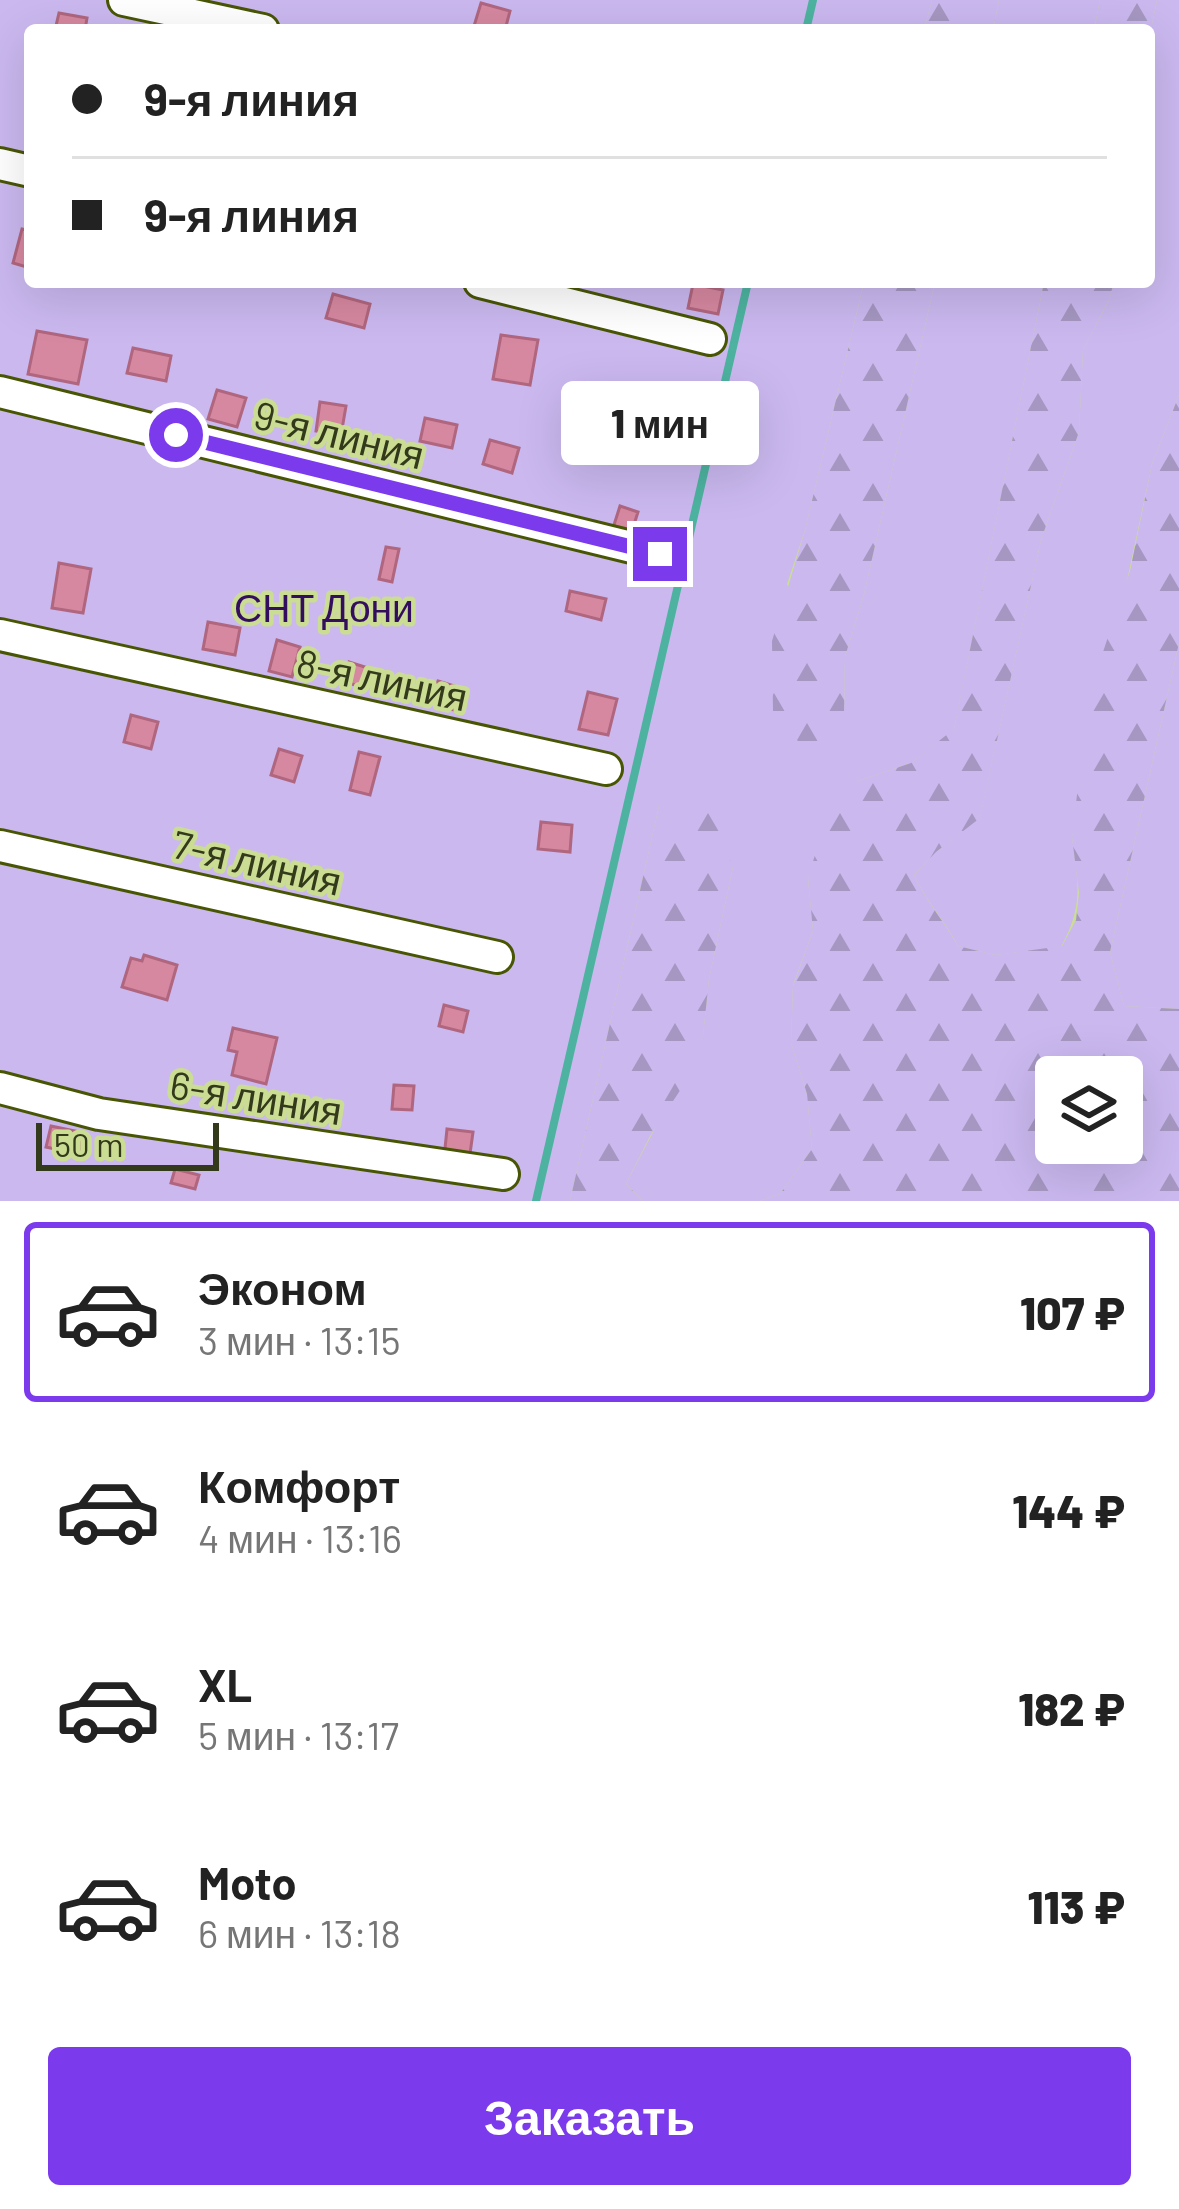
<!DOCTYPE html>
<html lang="ru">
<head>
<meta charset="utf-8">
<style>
  :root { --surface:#fff; --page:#f2f2f2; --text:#222; --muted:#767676; --line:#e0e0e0; --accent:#7c3aed }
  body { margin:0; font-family:Barlow,sans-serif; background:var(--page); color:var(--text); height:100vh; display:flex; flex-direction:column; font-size:45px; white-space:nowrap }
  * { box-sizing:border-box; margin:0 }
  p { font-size:39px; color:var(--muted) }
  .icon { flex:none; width:66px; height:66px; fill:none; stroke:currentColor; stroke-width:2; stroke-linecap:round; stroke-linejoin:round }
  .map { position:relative; height:1201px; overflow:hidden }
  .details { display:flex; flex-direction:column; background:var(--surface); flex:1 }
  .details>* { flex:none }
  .guide { position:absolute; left:24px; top:24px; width:1131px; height:264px; border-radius:12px; box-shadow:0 12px 48px #0002; display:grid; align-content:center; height:264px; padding:0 48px; background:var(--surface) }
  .buttons { position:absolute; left:1035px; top:1056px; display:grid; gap:24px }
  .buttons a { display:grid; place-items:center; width:108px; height:108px; border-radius:12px; background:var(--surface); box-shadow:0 12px 48px #0002; font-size:60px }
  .scale { position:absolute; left:36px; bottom:30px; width:183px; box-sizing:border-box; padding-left:12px; border:6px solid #333a1c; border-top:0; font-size:33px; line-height:42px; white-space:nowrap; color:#333a1c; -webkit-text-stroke:9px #cbdd93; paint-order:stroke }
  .end { position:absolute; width:54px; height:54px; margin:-27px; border:15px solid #7c3aed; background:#fff; box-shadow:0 0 0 6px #fff }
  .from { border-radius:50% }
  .bubble { position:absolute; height:84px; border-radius:12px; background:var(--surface); box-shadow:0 12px 48px #0002; font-size:39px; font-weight:800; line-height:84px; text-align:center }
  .guide b { display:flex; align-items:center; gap:42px; height:114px; font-size:45px }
  .guide b+b { border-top:3px solid var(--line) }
  .guide i { width:30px; height:30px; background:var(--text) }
  ul { padding:21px 0 0; list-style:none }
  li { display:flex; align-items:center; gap:36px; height:180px; margin:0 24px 18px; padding:0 24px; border:6px solid transparent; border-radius:12px }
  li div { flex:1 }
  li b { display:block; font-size:45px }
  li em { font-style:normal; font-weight:800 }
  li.on { border-color:var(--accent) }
  li>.icon { width:108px; height:108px; stroke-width:1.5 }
  .primary-button { display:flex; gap:24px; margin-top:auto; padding:24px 48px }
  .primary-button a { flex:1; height:138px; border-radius:12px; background:var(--accent); color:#fff; font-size:48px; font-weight:800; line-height:138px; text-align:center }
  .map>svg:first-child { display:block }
  .green { fill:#cab8ef }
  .forest { fill:url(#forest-firs); fill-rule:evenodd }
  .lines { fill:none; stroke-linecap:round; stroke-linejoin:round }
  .stream { stroke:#4db3a0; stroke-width:8 }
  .building { fill:#d688a0; stroke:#b0667e; stroke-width:3 }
  .minor-casing { stroke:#485604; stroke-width:36 }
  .minor { stroke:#fff; stroke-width:30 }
  .route { stroke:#7c3aed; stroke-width:15 }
  .labels { text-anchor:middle; stroke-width:9; stroke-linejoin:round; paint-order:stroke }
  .street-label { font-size:39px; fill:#333a1c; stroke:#cbdd93 }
  .park-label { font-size:39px; fill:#340e5e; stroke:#cbdd93 }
</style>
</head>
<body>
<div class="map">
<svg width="1179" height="1201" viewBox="0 0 1179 1201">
  <defs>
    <pattern id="forest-firs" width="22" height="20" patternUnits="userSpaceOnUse" patternTransform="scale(3)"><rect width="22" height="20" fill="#cab8ef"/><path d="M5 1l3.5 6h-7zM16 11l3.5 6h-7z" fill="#a597c1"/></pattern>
  </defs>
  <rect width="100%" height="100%" fill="#cbdd93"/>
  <path class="green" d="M0,0h932l-8,30h-894v252h834l-59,248 -18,54 57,128 1,-55 19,-63 71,-312h109l-90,448 -43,33 -53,18 -50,97 5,53 -20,54 -2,58 16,51 5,55 -32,45 -20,7h-117l-17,-17 77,-148 6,-57 24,-112 -74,-61 -89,395h-570z
    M999,0h101l-6,30h-101z
    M1157,0h22v395l-27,69 -80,373c6,45 12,68 -11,110l-66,8 -37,-9c-13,-25 -32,-45 -44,-71l22,-23 44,-35 61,-277 38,-108 4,-82 26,-50 5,-18h35v-243z
    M1179,643v366l-55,-3 -14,-54z"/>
  <path class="forest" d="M932,0h67l-6,30h-69z
    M1100,0h57l-8,39v-9h-55z
    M864,282h71l-71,312 -19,63 -1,55 -37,40 -34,-41 -1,-70 33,-111z
    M1044,282h70l-5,18 -26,50 -4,82 -38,108 -61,278 -44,34 -22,23c12,26 30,46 44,71l37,9 67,-9 14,-26 3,-27 -7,-56 17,-143 41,-123 22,-107 27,-69v248l-69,309 14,54 55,3v192h-419l20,-7 32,-45 -5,-55 -16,-51 2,-57 20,-55 -5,-53 16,-53 34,-44 53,-18 43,-34zM1056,1077h66v66h-66z
    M659,806l56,6 18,55 -24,112 -6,57 -22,53 -31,47 -24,48 17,17h-73z"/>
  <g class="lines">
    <path class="stream" d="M806,30l7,-30
      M536,1201l212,-919"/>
  </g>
  <path class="building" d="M481,3l29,8 -5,19 -31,-4z
    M59,13l28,5 -2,12h-30z
    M22,229l8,2v37l-17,-5z
    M693,284l30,6 -5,24 -30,-6z
    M333,294l37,10 -6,24 -38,-10z
    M37,331l50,9 -9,44 -50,-10z
    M501,335l37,5 -8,45 -37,-6z
    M133,348l38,8 -5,25 -39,-8z
    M217,390l29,8 -9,29 -29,-8z
    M320,402l26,4 -5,29 -25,-4z
    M591,403l25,8 -6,17 -24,-8z
    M425,418l32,7 -5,23 -32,-7z
    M490,440l29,8 -7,25 -29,-9z
    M620,506l18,6 -7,22 -18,-6z
    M386,547l13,2 -7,33 -13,-3z
    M59,563l32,6 -8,44 -31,-5z
    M570,591l36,8 -5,21 -35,-9z
    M208,622l32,6 -5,27 -32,-6z
    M277,640l23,7 -8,30 -23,-6z
    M349,662l19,6 -7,19 -18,-6z
    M438,681l26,8 -7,22 -26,-8z
    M588,692l29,7 -9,36 -29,-6z
    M131,715l27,7 -7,27 -27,-7z
    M279,749l23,7 -8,26 -23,-7z
    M359,752l21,5 -10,38 -20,-5z
    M541,822l31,3 -2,27 -32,-3z
    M144,955l33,10 -10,35 -45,-13 9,-29 11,3z
    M444,1005l24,6 -5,21 -24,-6z
    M233,1028l44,10 -11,46 -34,-9 5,-23 -9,-2z
    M394,1085l20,1 -2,24 -20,-1z
    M51,1126l33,7 -5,21 -33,-7z
    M447,1129l26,3 -4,29 -25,-3z
    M175,1169l24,6 -4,14 -24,-6z"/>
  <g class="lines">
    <g class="minor-casing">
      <path id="minor" d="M124,0l139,30
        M0,164l30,7
        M480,282l230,57
        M0,392l660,162
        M0,635l606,134
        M0,846l497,111
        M0,1088l99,26 404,60"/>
    </g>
    <use href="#minor" class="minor"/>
  </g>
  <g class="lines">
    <path class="route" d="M176,435l484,119"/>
  </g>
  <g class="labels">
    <g class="street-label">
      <text transform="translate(339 435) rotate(14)" y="14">9-я линия</text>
      <text transform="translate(382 680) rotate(12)" y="14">8-я линия</text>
      <text transform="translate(257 863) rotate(13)" y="14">7-я линия</text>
      <text transform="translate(256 1098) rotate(9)" y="14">6-я линия</text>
    </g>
    <g class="park-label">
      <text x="324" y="622">СНТ Дони</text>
    </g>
  </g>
</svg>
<div class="buttons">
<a><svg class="icon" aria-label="layers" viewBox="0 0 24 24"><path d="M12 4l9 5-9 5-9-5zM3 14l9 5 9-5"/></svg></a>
</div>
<div class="scale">50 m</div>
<i class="end from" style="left:176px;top:435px"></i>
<i class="end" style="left:660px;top:554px"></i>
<div class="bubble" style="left:561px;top:381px;width:198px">1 мин</div>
<div class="guide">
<b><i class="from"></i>9-я линия</b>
<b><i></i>9-я линия</b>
</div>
</div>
<section class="details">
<ul>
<li class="on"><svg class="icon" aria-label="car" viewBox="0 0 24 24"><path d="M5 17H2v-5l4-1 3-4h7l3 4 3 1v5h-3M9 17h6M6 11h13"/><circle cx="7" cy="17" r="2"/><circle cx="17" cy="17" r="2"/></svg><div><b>Эконом</b><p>3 мин · 13:15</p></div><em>107 ₽</em></li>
<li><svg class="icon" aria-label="car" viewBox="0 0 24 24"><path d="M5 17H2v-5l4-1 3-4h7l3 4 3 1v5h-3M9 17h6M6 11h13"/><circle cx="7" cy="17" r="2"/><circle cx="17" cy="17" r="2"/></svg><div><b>Комфорт</b><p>4 мин · 13:16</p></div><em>144 ₽</em></li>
<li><svg class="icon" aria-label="car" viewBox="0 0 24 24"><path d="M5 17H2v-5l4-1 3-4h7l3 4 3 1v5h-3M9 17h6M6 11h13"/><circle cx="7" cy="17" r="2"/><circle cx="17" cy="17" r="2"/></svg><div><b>XL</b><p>5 мин · 13:17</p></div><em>182 ₽</em></li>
<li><svg class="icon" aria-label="car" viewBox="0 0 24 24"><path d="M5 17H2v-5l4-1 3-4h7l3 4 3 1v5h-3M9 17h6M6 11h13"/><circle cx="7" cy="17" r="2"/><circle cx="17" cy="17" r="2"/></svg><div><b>Moto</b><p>6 мин · 13:18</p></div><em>113 ₽</em></li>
</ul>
<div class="primary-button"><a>Заказать</a></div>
</section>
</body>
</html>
